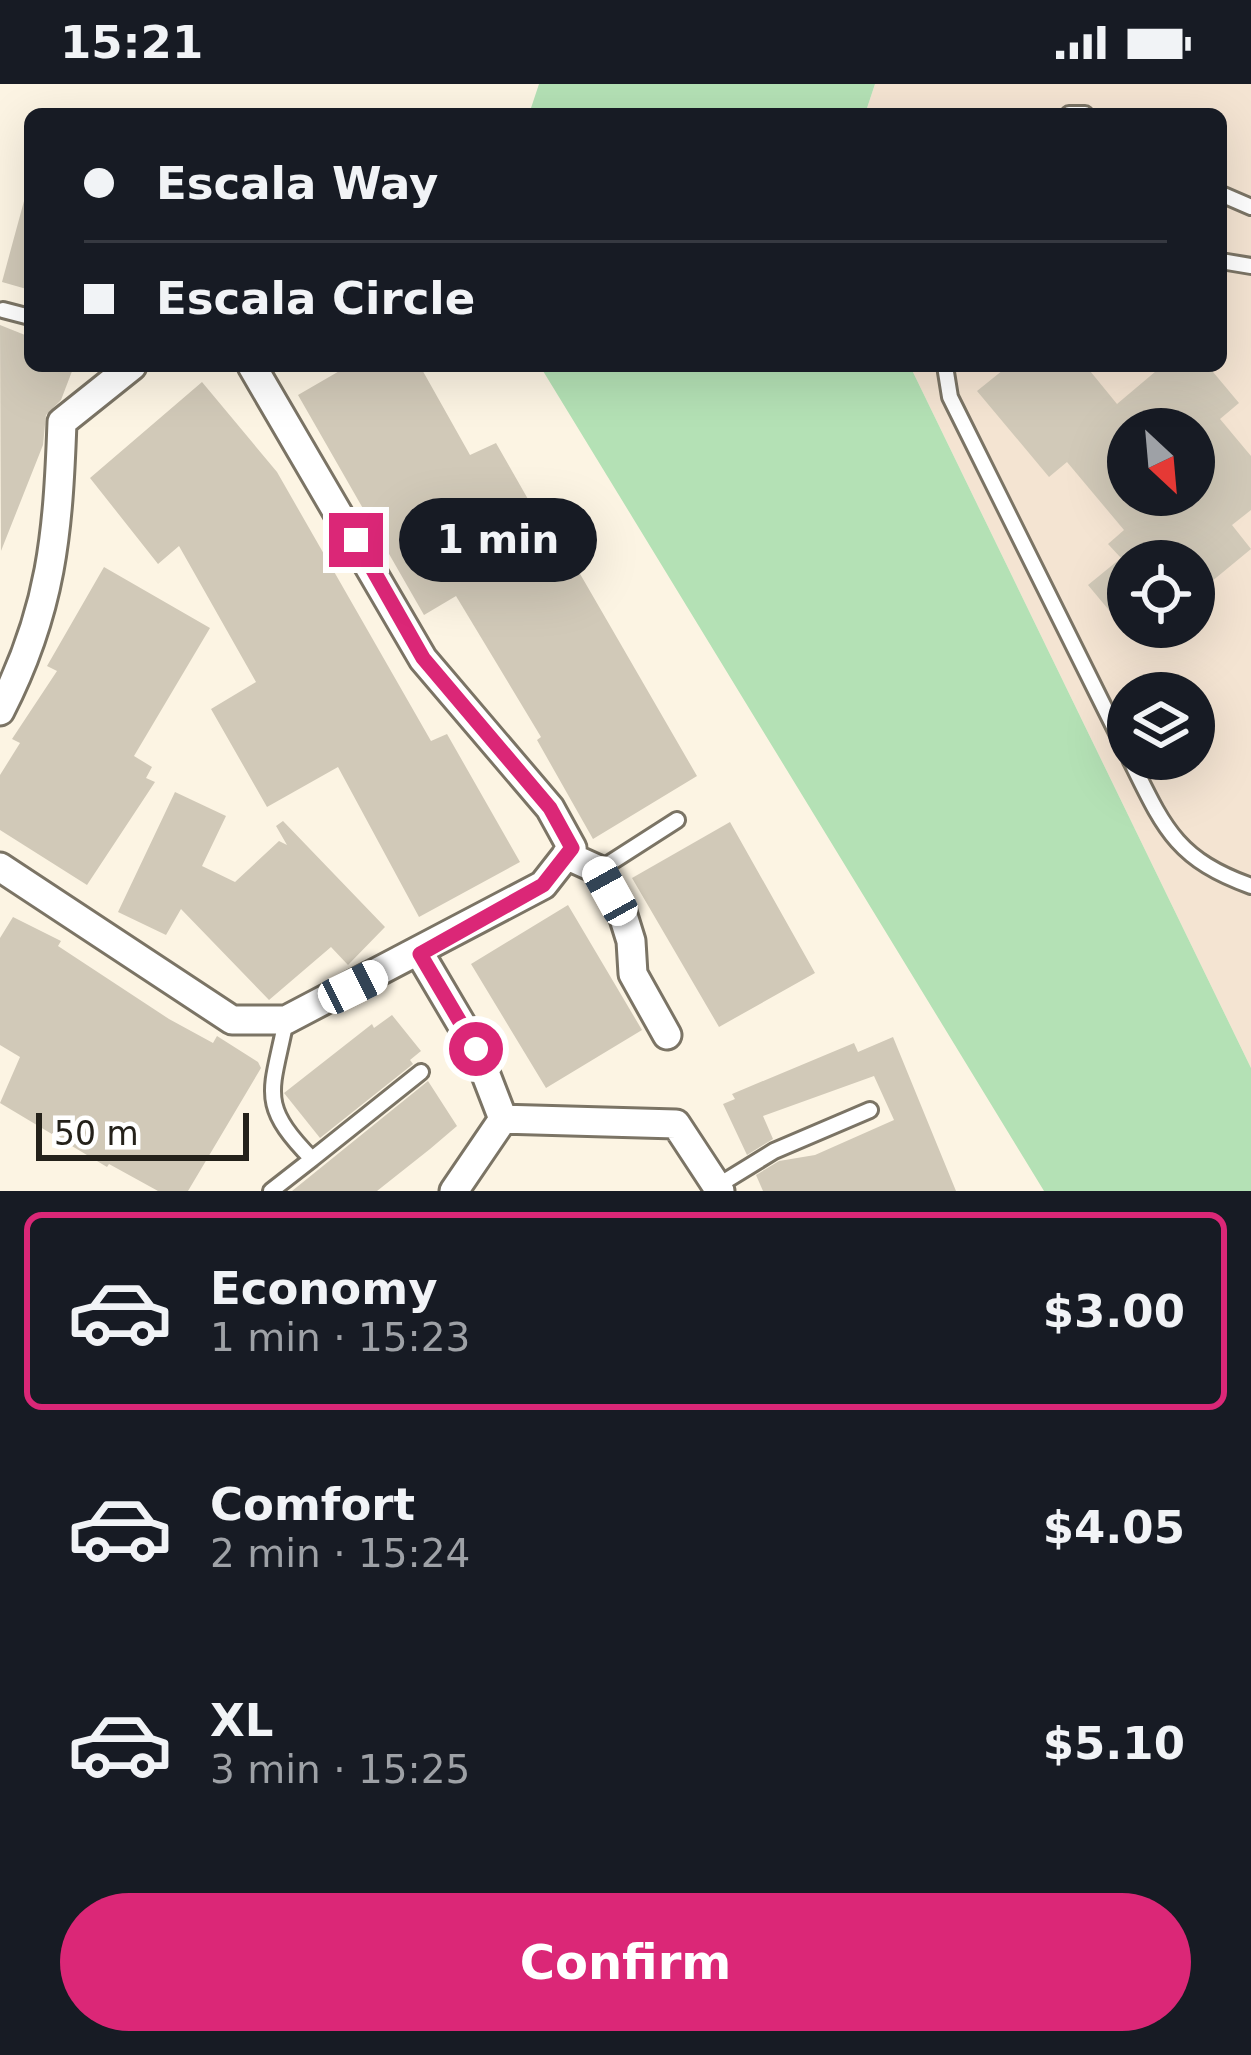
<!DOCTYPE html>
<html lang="en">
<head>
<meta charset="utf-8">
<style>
  :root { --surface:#171b24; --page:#20242c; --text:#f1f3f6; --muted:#9ea1a6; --line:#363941; --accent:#db2777 }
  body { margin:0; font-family:"DejaVu Sans",sans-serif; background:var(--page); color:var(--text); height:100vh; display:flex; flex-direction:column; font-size:45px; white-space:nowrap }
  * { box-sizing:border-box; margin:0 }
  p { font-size:39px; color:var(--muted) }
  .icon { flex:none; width:66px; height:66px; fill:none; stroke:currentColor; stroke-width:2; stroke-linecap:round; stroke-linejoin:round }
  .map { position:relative; height:1107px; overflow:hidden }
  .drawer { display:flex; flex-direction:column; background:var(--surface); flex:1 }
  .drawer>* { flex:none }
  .guide { position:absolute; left:24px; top:24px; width:1203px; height:264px; border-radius:18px; box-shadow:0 12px 48px #0002; display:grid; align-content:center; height:264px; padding:0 60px; background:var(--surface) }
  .needle { width:78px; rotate:154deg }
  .tools { position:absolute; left:1107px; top:324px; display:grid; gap:24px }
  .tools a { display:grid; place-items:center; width:108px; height:108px; border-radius:50%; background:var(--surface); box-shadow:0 12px 48px #0002; font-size:60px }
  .scale { position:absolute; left:36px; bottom:30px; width:213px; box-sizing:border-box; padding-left:12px; border:6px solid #24211a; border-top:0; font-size:33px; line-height:42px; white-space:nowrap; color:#24211a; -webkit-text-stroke:9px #fff; paint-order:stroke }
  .end { position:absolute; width:54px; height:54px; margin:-27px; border:15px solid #db2777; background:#fff; box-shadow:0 0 0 6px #fff }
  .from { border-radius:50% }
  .bubble { position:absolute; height:84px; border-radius:42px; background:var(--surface); box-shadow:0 12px 48px #0002; font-size:39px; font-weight:800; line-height:84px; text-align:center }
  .car { position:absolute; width:36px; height:72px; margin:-36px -18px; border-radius:15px; box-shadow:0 0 9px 3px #0007; background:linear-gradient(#fff 24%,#345 0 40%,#fff 0 76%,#345 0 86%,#fff 0) }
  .guide b { display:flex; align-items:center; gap:42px; height:114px; font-size:45px }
  .guide b+b { border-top:3px solid var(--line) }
  .guide i { width:30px; height:30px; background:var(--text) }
  ul { padding:21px 0 0; list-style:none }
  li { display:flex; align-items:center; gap:36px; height:198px; margin:0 24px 18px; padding:0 36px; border:6px solid transparent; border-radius:18px }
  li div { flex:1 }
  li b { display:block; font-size:45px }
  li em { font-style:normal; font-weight:800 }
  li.current { border-color:var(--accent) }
  li>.icon { width:108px; height:108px; stroke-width:1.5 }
  .button { display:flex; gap:24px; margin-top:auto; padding:24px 60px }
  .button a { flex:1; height:138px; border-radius:72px; background:var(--accent); color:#fff; font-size:48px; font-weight:800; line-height:138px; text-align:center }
  .status { display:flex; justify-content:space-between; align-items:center; height:84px; padding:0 60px; background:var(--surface); direction:ltr }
  .status svg { height:33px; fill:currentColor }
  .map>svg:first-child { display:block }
  .industrial { fill:#f4e4d2; fill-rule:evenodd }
  .green { fill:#b4e1b5 }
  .building { fill:#d1c9b8; fill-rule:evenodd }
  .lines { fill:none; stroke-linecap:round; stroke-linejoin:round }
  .service-casing { stroke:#7b7465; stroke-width:20 }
  .minor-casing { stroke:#7b7465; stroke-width:33 }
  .service { stroke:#fff; stroke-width:14 }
  .minor { stroke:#fff; stroke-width:27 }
  .route { stroke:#db2777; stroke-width:15 }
</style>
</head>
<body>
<div class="status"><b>15:21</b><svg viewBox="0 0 49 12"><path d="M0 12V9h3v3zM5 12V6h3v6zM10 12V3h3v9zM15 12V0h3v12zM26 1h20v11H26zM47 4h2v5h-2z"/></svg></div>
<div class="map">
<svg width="1251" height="1107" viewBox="0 0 1251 1107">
  <rect width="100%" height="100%" fill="#fcf4e3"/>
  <path class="industrial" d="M875,0h376v984l-341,-702h311v-252h-356zM1128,345h66v66h-66zM1128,477h66v66h-66zM1128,609h66v66h-66z"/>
  <path class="green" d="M539,0h336l-10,30h-336z
    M540,282h370l341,702v123h-207z"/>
  <path class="building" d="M24,117l6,1v88l-28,-8z
    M0,241l30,12v29h44l-13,34 -15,15 -3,30 -42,106z
    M348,282h72l50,89 26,-12 69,121 7,-4 125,216 -104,63 -56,-99 4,-3 -85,-141 -32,19 -126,-220z
    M1008,282h78l31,38 45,-38h46l31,37 -19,16 31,37v54l-19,15 19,24 -57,47v-35h-66v72l-40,-48 33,-27 -13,-14 16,-14 -57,-68 -18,15 -72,-86zM1128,345h66v66h-66z
    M202,298l75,90 154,269 16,-7 73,128 -101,55 -81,-150 -71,40 -56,-98 45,-27 -77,-136 -21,18 -68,-86z
    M104,483l106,61 -76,128 18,11 -6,11 9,4 -68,103 -87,-55v-55l20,-32 -8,-4 45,-68 -10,-5z
    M175,708l51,24 -24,50 33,16 44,-41 8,4 -11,-19 7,-5 102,106 -37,38 -17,-18 -62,53 -88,-91 -15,26 -48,-23z
    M730,738l85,151 -96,54 -87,-149z
    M568,821l74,125 -96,58 -75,-124z
    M13,833l48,24 -3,5 111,73 44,24 4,-7 41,26 3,6 -73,123h-30l-49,-27 -2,3 -107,-64 20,-46 -20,-12v-107z
    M392,931l29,36 -11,9 3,4 -93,74 -36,-45 88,-69 2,4z
    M893,953l63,154h-193l-7,-16 23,-14 36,-6 79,-35 -20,-44 -111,40 10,23 -26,16 -24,-51 12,-5 -3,-5 122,-51 4,9z
    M428,997l29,45 -27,23 -53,42h-85z"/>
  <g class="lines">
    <g class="service-casing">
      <path id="service" d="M1069,30h16
        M1221,110l30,13
        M1221,177l30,5
        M3,226l27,7
        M945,282l5,31 178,358
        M1130,675c34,69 46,100 121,127
        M599,786l78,-50
        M312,1075l109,-87
        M714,1104l60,-37 96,-41
        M271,1107l41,-32c-55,-56 -40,-67 -26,-139"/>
    </g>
    <g class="minor-casing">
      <path id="minor" d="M0,627c52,-101 58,-178 62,-289l70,-56
        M566,771l33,15 23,42 9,29 2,33 34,61
        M0,783l232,153h54l257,-135 29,-37 -22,-40 -127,-149 -171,-293
        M420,870l56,95 27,70 -49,72
        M503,1035l173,5 44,67"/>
    </g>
    <use href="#service" class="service"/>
    <use href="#minor" class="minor"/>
  </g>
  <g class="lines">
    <path class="route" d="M356,456l67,118 127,150 22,40 -29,37 -123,69 56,95"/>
  </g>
</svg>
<div class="tools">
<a><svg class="needle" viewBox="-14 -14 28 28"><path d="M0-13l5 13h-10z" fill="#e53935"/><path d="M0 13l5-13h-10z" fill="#9ea1a6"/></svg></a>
<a><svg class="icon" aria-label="locate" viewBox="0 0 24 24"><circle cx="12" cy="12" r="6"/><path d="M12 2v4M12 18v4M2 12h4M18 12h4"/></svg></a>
<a><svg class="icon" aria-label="layers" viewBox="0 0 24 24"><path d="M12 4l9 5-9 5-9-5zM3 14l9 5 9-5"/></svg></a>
</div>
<div class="scale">50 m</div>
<i class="end from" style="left:476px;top:965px"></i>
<i class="end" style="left:356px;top:456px"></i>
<div class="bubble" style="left:399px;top:414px;width:198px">1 min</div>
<i class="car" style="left:610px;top:807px;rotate:331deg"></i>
<i class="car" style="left:353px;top:903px;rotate:64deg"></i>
<div class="guide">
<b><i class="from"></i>Escala Way</b>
<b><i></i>Escala Circle</b>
</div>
</div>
<section class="drawer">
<ul>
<li class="current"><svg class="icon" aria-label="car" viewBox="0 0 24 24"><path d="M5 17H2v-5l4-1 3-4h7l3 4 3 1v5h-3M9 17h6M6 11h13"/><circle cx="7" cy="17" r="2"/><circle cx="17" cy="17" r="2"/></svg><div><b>Economy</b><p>1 min · 15:23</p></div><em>$3.00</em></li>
<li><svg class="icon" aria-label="car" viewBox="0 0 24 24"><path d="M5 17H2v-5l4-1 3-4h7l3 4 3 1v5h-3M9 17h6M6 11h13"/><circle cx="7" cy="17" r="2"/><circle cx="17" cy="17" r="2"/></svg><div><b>Comfort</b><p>2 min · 15:24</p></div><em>$4.05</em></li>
<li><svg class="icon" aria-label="car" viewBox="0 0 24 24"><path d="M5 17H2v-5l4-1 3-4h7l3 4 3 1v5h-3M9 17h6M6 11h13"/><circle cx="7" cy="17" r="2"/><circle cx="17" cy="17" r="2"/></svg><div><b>XL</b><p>3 min · 15:25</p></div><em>$5.10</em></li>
</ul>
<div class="button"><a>Confirm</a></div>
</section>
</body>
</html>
